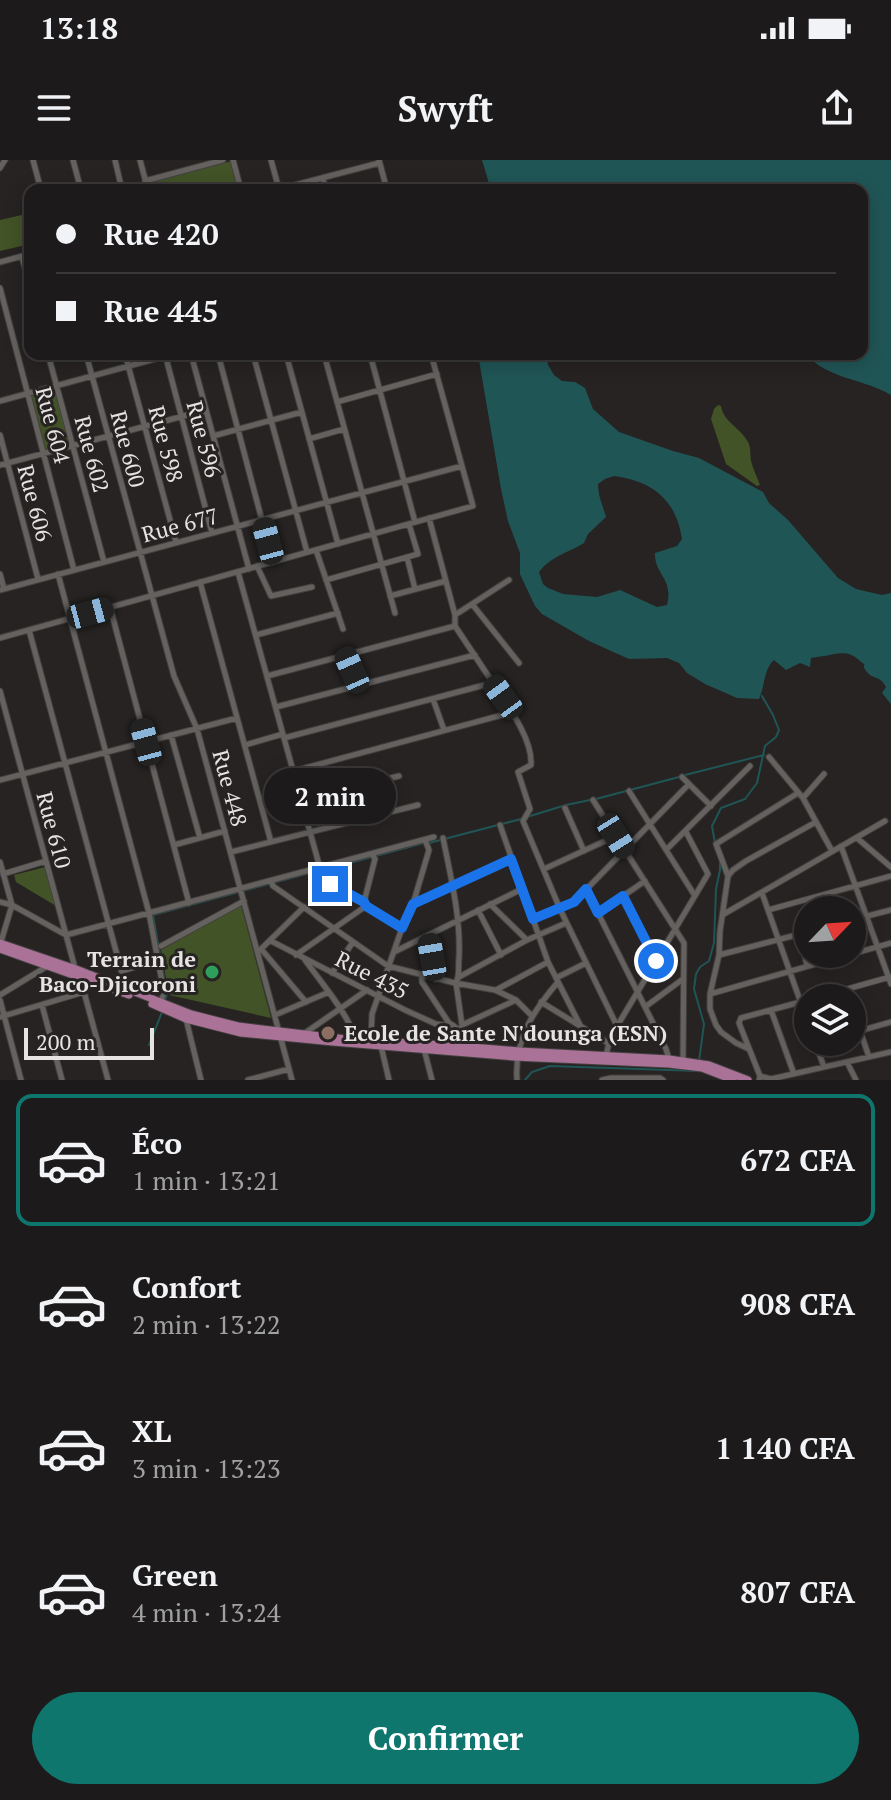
<!DOCTYPE html>
<html lang="fr">
<head>
<meta charset="utf-8">
<style>
  :root { --surface:#1c1a1a; --page:#252323; --text:#f1f3f6; --muted:#a0a1a2; --line:#3a3839; --accent:#0f766e }
  body { margin:0; font-family:"PT Serif",serif; background:var(--page); color:var(--text); height:100vh; display:flex; flex-direction:column; font-size:30px; white-space:nowrap }
  * { box-sizing:border-box; margin:0 }
  p { font-size:26px; color:var(--muted) }
  .icon { flex:none; width:44px; height:44px; fill:none; stroke:currentColor; stroke-width:2; stroke-linecap:round; stroke-linejoin:round }
  .map { position:relative; height:920px; overflow:hidden }
  .side { display:flex; flex-direction:column; background:var(--surface); flex:1 }
  .side>* { flex:none }
  .banner { position:absolute; left:24px; top:24px; width:844px; height:176px; border-radius:16px; box-shadow:0 4px 20px #0003,0 0 0 2px var(--line); display:grid; align-content:center; height:176px; padding:0 32px; background:var(--surface) }
  .needle { width:52px; rotate:65deg }
  .fabs { position:absolute; left:794px; top:736px; display:grid; gap:16px }
  .fabs a { display:grid; place-items:center; width:72px; height:72px; border-radius:50%; background:var(--surface); box-shadow:0 4px 20px #0003,0 0 0 2px var(--line); font-size:40px }
  .scale { position:absolute; left:24px; bottom:20px; width:130px; box-sizing:border-box; padding-left:8px; border:4px solid #e6e4e3; border-top:0; font-size:22px; line-height:28px; white-space:nowrap; color:#e6e4e3; -webkit-text-stroke:6px #262322; paint-order:stroke }
  .end { position:absolute; width:36px; height:36px; margin:-18px; border:10px solid #1a73e8; background:#fff; box-shadow:0 0 0 4px #fff }
  .from { border-radius:50% }
  .bubble { position:absolute; height:56px; border-radius:28px; background:var(--surface); box-shadow:0 4px 20px #0003,0 0 0 2px var(--line); font-size:26px; font-weight:700; line-height:56px; text-align:center }
  .car { position:absolute; width:24px; height:48px; margin:-24px -12px; border-radius:10px; box-shadow:0 0 6px 2px #0007; background:linear-gradient(#222 24%,#8ab4d8 0 40%,#222 0 76%,#8ab4d8 0 86%,#222 0) }
  .banner b { display:flex; align-items:center; gap:28px; height:76px; font-size:30px }
  .banner b+b { border-top:2px solid var(--line) }
  .banner i { width:20px; height:20px; background:var(--text) }
  ul { padding:14px 0 0; list-style:none }
  li { display:flex; align-items:center; gap:24px; height:132px; margin:0 16px 12px; padding:0 16px; border:4px solid transparent; border-radius:16px }
  li div { flex:1 }
  li b { display:block; font-size:30px }
  li em { font-style:normal; font-weight:700 }
  li.selected { border-color:var(--accent) }
  li>.icon { width:72px; height:72px; stroke-width:1.5 }
  .action { display:flex; gap:16px; margin-top:auto; padding:16px 32px }
  .action a { flex:1; height:92px; border-radius:48px; background:var(--accent); color:#fff; font-size:32px; font-weight:700; line-height:92px; text-align:center }
  .status { display:flex; justify-content:space-between; align-items:center; height:56px; padding:0 40px; background:var(--surface); direction:ltr }
  .status svg { height:22px; fill:currentColor }
  header { display:flex; justify-content:space-between; align-items:center; height:104px; padding:0 32px; background:var(--surface); font-size:36px; font-weight:700 }
  .map>svg:first-child { display:block }
  .green { fill:#425327 }
  .water { fill:#205556; fill-rule:evenodd }
  .lines { fill:none; stroke-linecap:round; stroke-linejoin:round }
  .stream { stroke:#205556; stroke-width:2 }
  .minor-casing { stroke:#434140; stroke-width:7 }
  .major-casing { stroke:#434140; stroke-width:9 }
  .minor { stroke:#64615f; stroke-width:5 }
  .major { stroke:#ab7297; stroke-width:7 }
  .route { stroke:#1a73e8; stroke-width:10 }
  .leisure-dot { fill:#2e9e5b; stroke:#262322; stroke-width:3 }
  .education-dot { fill:#8d6e63; stroke:#262322; stroke-width:3 }
  .labels { text-anchor:middle; stroke-width:6; stroke-linejoin:round; paint-order:stroke }
  .street-label { font-size:22px; fill:#e6e4e3; stroke:#262322 }
  .poi-label { font-size:22px; font-weight:bold; fill:#e6e4e3; stroke:#262322; text-anchor:end }
</style>
</head>
<body>
<div class="status"><b>13:18</b><svg viewBox="0 0 49 12"><path d="M0 12V9h3v3zM5 12V6h3v6zM10 12V3h3v9zM15 12V0h3v12zM26 1h20v11H26zM47 4h2v5h-2z"/></svg></div>
<header><svg class="icon" aria-label="menu" viewBox="0 0 24 24"><path d="M4 6h16M4 12h16M4 18h16"/></svg>Swyft<svg class="icon" aria-label="share" viewBox="0 0 24 24"><path d="M12 15V3M7 8l5-5 5 5M5 13v7h14v-7"/></svg></header>
<div class="map">
<svg width="891" height="920" viewBox="0 0 891 920">
  <rect width="100%" height="100%" fill="#262322"/>
  <path class="green" d="M232,1l7,29h-86l-2,-8z
    M26,54l4,16v14l-30,7v-31z
    M56,229l14,54 -26,7 -15,-54z
    M718,245l3,1c3,17 19,21 27,36 3,5 2,13 3,19 2,8 6,16 9,24l-3,1 -31,-22 -15,-45 3,-10z
    M45,707l11,39 -40,-24 -2,-7z
    M241,745l30,113 -102,-23 -8,-45z"/>
  <path class="water" d="M482,0h409v235c-26,-16 -64,-16 -85,-41h56v-164h-371z
    M478,194h69l1,11 6,10 8,6 13,1 10,6 8,21 26,23 54,19 26,7 64,34 6,11 19,17 50,58 18,11 26,6 9,-2v111l-9,-11 4,-6c-6,-12 -13,-7 -19,-15 -8,-9 3,-4 -7,-11 -12,-12 -23,-7 -36,-5 -5,1 -9,1 -13,2l-1,9 -10,-4 -14,7 -12,-10c-11,10 -9,27 -15,39l-22,-1 -32,-14 -18,-11 -8,-10 -12,-5 -38,1 -40,-18 -47,-27 -7,-8 -15,-32v-21l-12,-32 -7,-32zM614,316c38,5 62,23 68,63l-5,7 -22,7c-1,21 19,26 12,52l-10,2 -37,-17 -23,7 -34,-3 -15,-6 -5,-4 -4,-12c12,-16 29,-19 45,-29l4,-9 18,-17c-3,-11 -8,-21 -8,-33l7,-5z"/>
  <g class="lines">
    <path class="stream" d="M685,615l79,-20
      M596,639l83,-22
      M527,657l39,-12 24,-5
      M429,683l92,-24
      M715,683l-3,-17 9,-18 24,-9 12,-16 8,-37 11,-9 3,-7 -6,-15 -11,-19
      M316,712l108,-29
      M165,840l2,-5 -14,-80 157,-42
      M149,885l13,-33
      M699,901l5,-37 -10,-35 2,-15 4,-7 9,-6 5,-18 2,-54 4,-19v-9
      M525,920l7,-8 18,-6 148,5"/>
    <g class="minor-casing">
      <path id="minor" d="M33,0l8,30
        M73,0l8,30
        M115,0l7,30
        M140,0l8,30
        M233,0l8,30
        M271,0l8,29
        M379,0l8,30
        M0,8l5,-8
        M323,18l3,12
        M145,21l78,-21
        M276,30l103,-27
        M22,97l8,30
        M0,102l30,-8
        M0,128l74,282
        M48,194l56,208
        M86,194l88,322 23,53 95,351
        M125,194l51,188
        M165,194l47,179
        M191,194l58,215
        M218,194l55,208
        M253,194l54,198
        M286,194l52,190
        M324,194l71,259
        M370,194l45,168
        M0,241l173,-47
        M337,242l100,-28
        M0,275l38,144
        M213,276l89,-24
        M309,279l35,-10
        M0,305l206,-55
        M429,358l26,97v11c12,18 24,36 36,54 14,22 42,58 40,85l-13,7 12,37 -7,12 37,88 57,117
        M316,390l27,79
        M407,397l8,32
        M257,406l14,30 41,-9
        M238,412l82,296
        M0,414l4,15
        M58,414l91,339 15,79 -3,10
        M326,420l92,-26 -9,-30
        M200,422l71,260
        M0,430l462,-124
        M390,436l56,-15
        M472,444l47,59
        M110,447l79,296
        M455,455l54,-35
        M29,470l97,358
        M256,475l82,-22
        M0,478l473,-132 -42,-152
        M345,495l14,30
        M267,516l188,-50
        M0,531l75,277
        M433,539l11,31
        M276,547l199,-52
        M171,575l29,103
        M284,578l208,-55
        M245,585l38,-11
        M769,597l34,41 29,53
        M294,611l219,-59
        M682,617l29,29
        M0,620l237,-62
        M629,631l66,105
        M803,638l21,-24
        M301,640l98,-24
        M593,640l91,143 -1,117
        M565,648l19,43
        M500,665l48,137 32,63
        M443,678c8,40 18,80 16,120 -1,9 1,17 -3,25l6,42 -2,21
        M857,678l34,29
        M174,685l51,-14
        M841,686l50,138
        M666,690l84,-84
        M231,692l187,-47
        M0,702l12,43 -12,40
        M544,709l72,-33
        M313,710l1,4 50,28 2,4 36,22
        M3,714l43,-13
        M728,716l-12,-32 82,-51
        M271,721l2,5 115,80 67,17 40,7 21,10 16,16
        M586,729l80,160 3,10
        M762,733l46,130
        M623,736l33,64
        M0,742l12,3 54,30 368,-98
        M364,742l11,-43 -3,-5
        M414,743l97,-44
        M490,744l37,36
        M478,750l23,45
        M768,750l123,-34
        M598,753l47,-32
        M724,754l161,-93
        M533,759l41,-17 115,-118
        M852,760l39,-10
        M800,774l7,32
        M428,775l8,44
        M271,781l134,69 31,14 19,3 6,4
        M161,786l83,-45
        M262,790l44,52
        M259,791l45,-44
        M394,792l128,-63
        M852,794l39,-11
        M296,795l70,-49
        M719,795l89,-23
        M305,800c16,22 35,44 47,69l-6,10
        M122,811l36,-11
        M332,813l21,-31
        M83,816l1,16 24,88
        M422,816v6l27,41 5,3
        M459,817l68,-37 39,-17
        M556,818l30,-15
        M846,829l3,9
        M496,830l52,-28
        M710,834l141,-40
        M0,835l49,-30
        M815,838l75,-21
        M0,840l21,80
        M541,842l67,41
        M42,845l20,75
        M645,847l38,-28
        M852,847l17,50
        M771,850l23,64
        M275,855l54,-23
        M0,857l84,-25
        M186,859l15,61
        M462,865l54,-25
        M305,873l62,-43
        M852,873l39,-11
        M371,880l1,-26 30,-86 11,-24 16,-54 -4,-10
        M815,882l9,25
        M381,886l8,34
        M424,889l8,31
        M749,889l-13,-6 -15,-11 -5,-7 -6,-16v-15l9,-39 1,-24 8,-55 5,-6 13,-9 70,-39
        M606,896l4,-18 98,-164 -22,-42
        M847,902l9,18
        M760,916l11,3 120,-27
        M248,920l41,-11
        M517,920c-3,-40 16,-69 41,-98
        M602,920l9,-2h49l3,2
        M759,920l1,-4 -21,-53 2,-5 67,-18"/>
    </g>
    <g class="major-casing">
      <path id="major" d="M0,783l76,26 115,45 47,12 108,13 114,7 59,5 150,8 40,6 39,15
        M0,789l129,46
        M152,844l34,15 55,14 92,9 182,15 154,7 33,4 31,12"/>
    </g>
    <use href="#minor" class="minor"/>
    <use href="#major" class="major"/>
  </g>
  <g class="lines">
    <path class="route" d="M330,724l34,18 2,4 36,22 11,-24 98,-45 22,60 41,-17 12,-13 12,24 25,-17 33,65"/>
  </g>
  <circle class="leisure-dot" cx="212" cy="812" r="8"/>
  <circle class="education-dot" cx="328" cy="873" r="8"/>
  <g class="labels">
    <g class="street-label">
      <text transform="translate(53 265) rotate(75)" y="8">Rue 604</text>
      <text transform="translate(204 279) rotate(75)" y="8">Rue 596</text>
      <text transform="translate(166 284) rotate(75)" y="8">Rue 598</text>
      <text transform="translate(128 289) rotate(75)" y="8">Rue 600</text>
      <text transform="translate(92 294) rotate(75)" y="8">Rue 602</text>
      <text transform="translate(35 343) rotate(75)" y="8">Rue 606</text>
      <text transform="translate(180 365) rotate(-15)" y="8">Rue 677</text>
      <text transform="translate(230 628) rotate(75)" y="8">Rue 448</text>
      <text transform="translate(54 670) rotate(75)" y="8">Rue 610</text>
      <text transform="translate(372 815) rotate(27)" y="8">Rue 435</text>
    </g>
    <g class="poi-label">
      <text x="196" y="807">Terrain de<tspan x="196" dy="25">Baco-Djicoroni</tspan></text>
      <text x="344" y="881" text-anchor="start">Ecole de Sante N'dounga (ESN)</text>
    </g>
  </g>
</svg>
<div class="fabs">
<a><svg class="needle" viewBox="-14 -14 28 28"><path d="M0-13l5 13h-10z" fill="#e53935"/><path d="M0 13l5-13h-10z" fill="#a0a1a2"/></svg></a>
<a><svg class="icon" aria-label="layers" viewBox="0 0 24 24"><path d="M12 4l9 5-9 5-9-5zM3 14l9 5 9-5"/></svg></a>
</div>
<div class="scale">200 m</div>
<i class="end from" style="left:656px;top:801px"></i>
<i class="end" style="left:330px;top:724px"></i>
<div class="bubble" style="left:264px;top:608px;width:132px">2 min</div>
<i class="car" style="left:268px;top:381px;rotate:345deg"></i>
<i class="car" style="left:90px;top:453px;rotate:75deg"></i>
<i class="car" style="left:352px;top:510px;rotate:336deg"></i>
<i class="car" style="left:503px;top:537px;rotate:324deg"></i>
<i class="car" style="left:146px;top:582px;rotate:345deg"></i>
<i class="car" style="left:616px;top:676px;rotate:148deg"></i>
<i class="car" style="left:432px;top:797px;rotate:350deg"></i>
<div class="banner">
<b><i class="from"></i>Rue 420</b>
<b><i></i>Rue 445</b>
</div>
</div>
<section class="side">
<ul>
<li class="selected"><svg class="icon" aria-label="car" viewBox="0 0 24 24"><path d="M5 17H2v-5l4-1 3-4h7l3 4 3 1v5h-3M9 17h6M6 11h13"/><circle cx="7" cy="17" r="2"/><circle cx="17" cy="17" r="2"/></svg><div><b>Éco</b><p>1 min · 13:21</p></div><em>672 CFA</em></li>
<li><svg class="icon" aria-label="car" viewBox="0 0 24 24"><path d="M5 17H2v-5l4-1 3-4h7l3 4 3 1v5h-3M9 17h6M6 11h13"/><circle cx="7" cy="17" r="2"/><circle cx="17" cy="17" r="2"/></svg><div><b>Confort</b><p>2 min · 13:22</p></div><em>908 CFA</em></li>
<li><svg class="icon" aria-label="car" viewBox="0 0 24 24"><path d="M5 17H2v-5l4-1 3-4h7l3 4 3 1v5h-3M9 17h6M6 11h13"/><circle cx="7" cy="17" r="2"/><circle cx="17" cy="17" r="2"/></svg><div><b>XL</b><p>3 min · 13:23</p></div><em>1 140 CFA</em></li>
<li><svg class="icon" aria-label="car" viewBox="0 0 24 24"><path d="M5 17H2v-5l4-1 3-4h7l3 4 3 1v5h-3M9 17h6M6 11h13"/><circle cx="7" cy="17" r="2"/><circle cx="17" cy="17" r="2"/></svg><div><b>Green</b><p>4 min · 13:24</p></div><em>807 CFA</em></li>
</ul>
<div class="action"><a>Confirmer</a></div>
</section>
</body>
</html>
